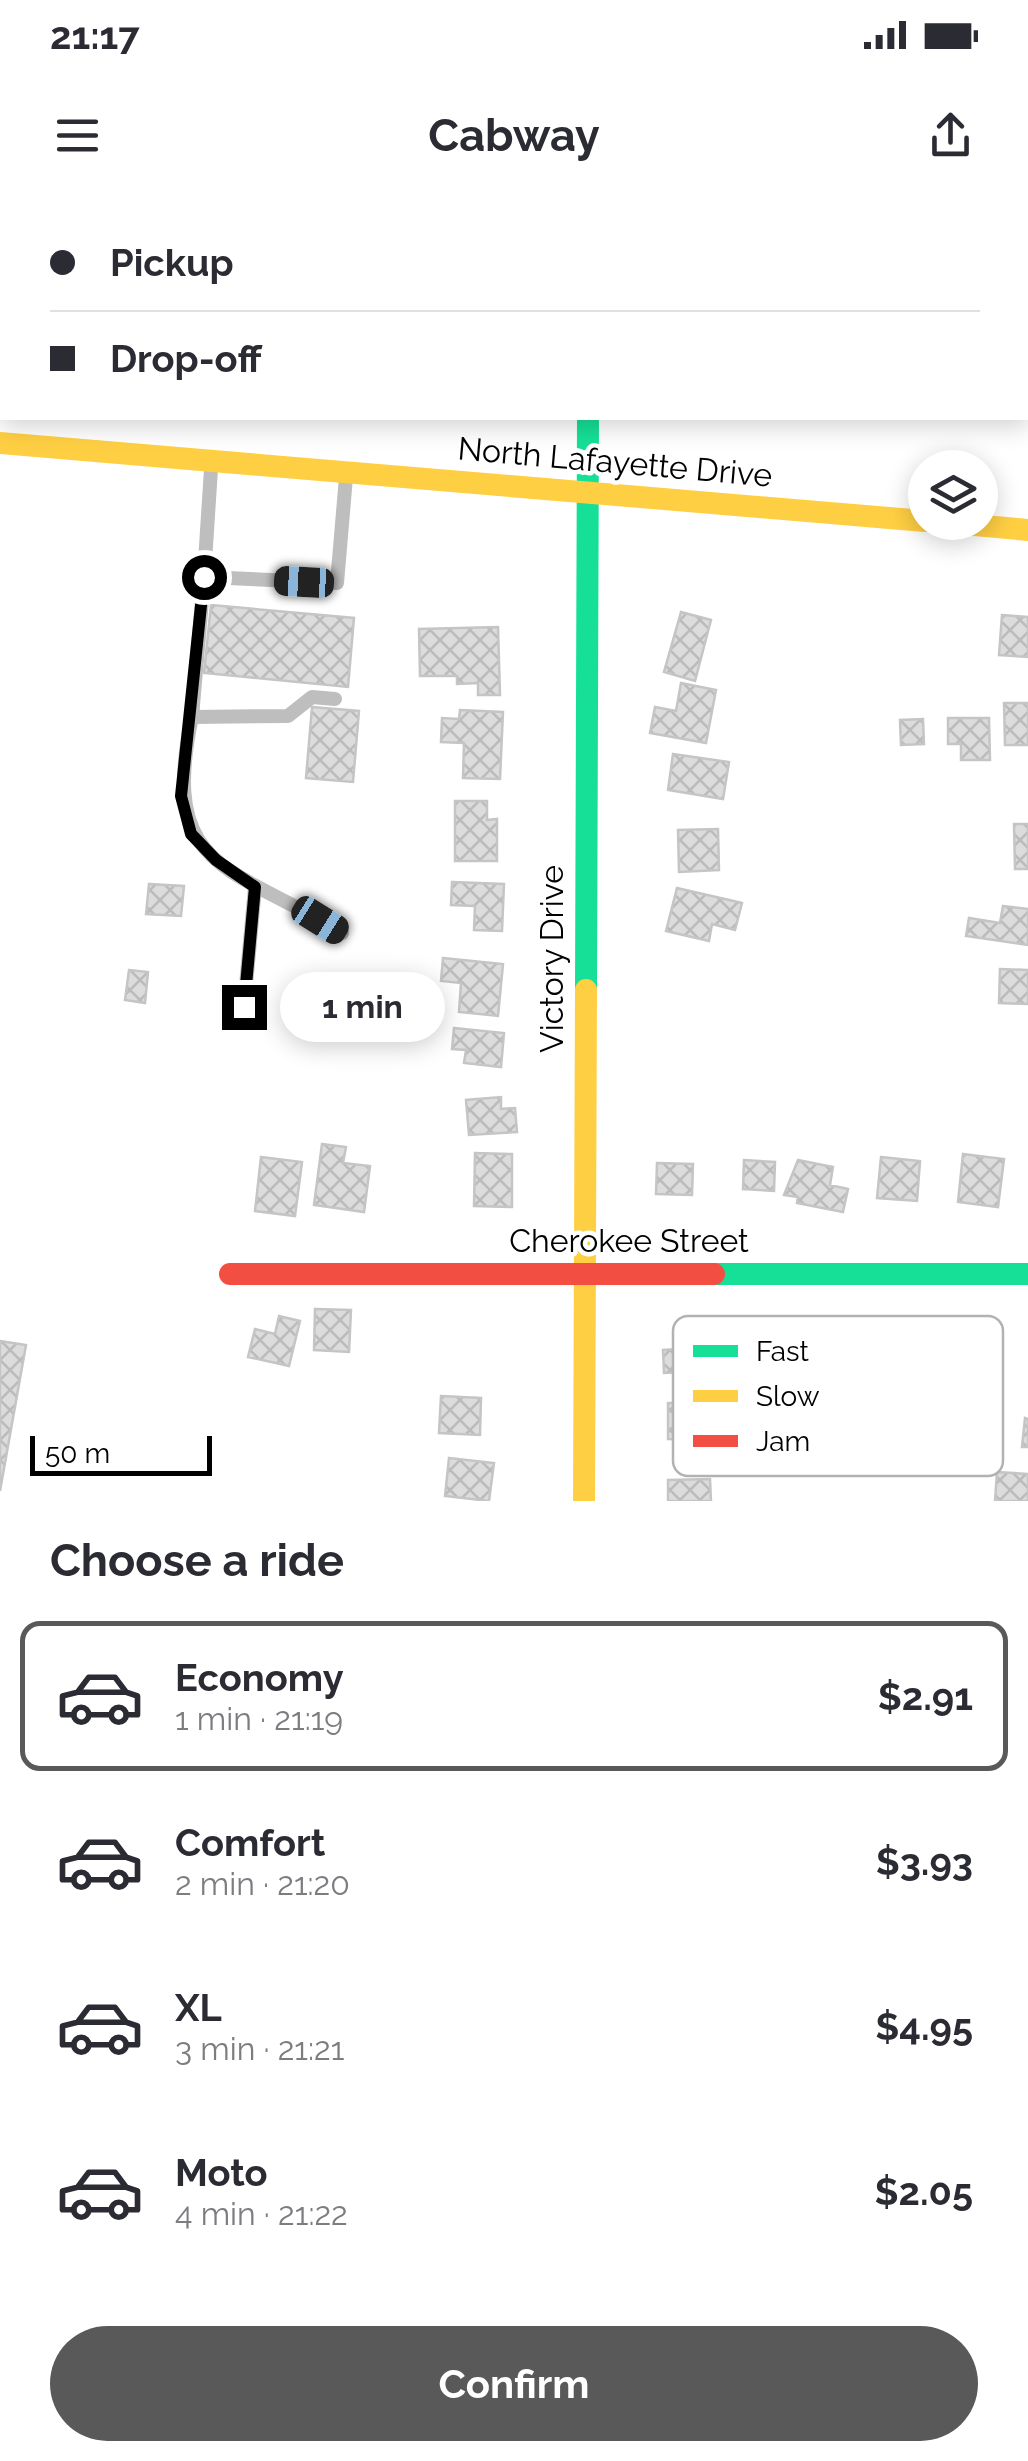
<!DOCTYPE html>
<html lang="en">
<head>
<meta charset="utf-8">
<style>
  :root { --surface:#fff; --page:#f2f2f3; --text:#2b2b33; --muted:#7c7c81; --line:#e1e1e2; --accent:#595959 }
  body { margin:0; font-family:Raleway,sans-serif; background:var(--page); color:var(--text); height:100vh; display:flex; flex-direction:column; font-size:38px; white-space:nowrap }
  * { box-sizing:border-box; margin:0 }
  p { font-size:32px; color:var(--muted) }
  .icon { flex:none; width:55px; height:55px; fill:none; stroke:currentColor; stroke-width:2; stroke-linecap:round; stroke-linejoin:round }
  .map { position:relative; height:1301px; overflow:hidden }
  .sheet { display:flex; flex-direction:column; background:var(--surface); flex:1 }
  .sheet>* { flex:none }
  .top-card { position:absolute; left:0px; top:0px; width:1030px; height:220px; box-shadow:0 5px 25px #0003; display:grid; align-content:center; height:220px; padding:0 50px; background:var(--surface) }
  .buttons { position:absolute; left:908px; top:250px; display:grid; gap:20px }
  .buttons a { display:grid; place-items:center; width:90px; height:90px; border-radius:50%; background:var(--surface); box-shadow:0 5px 25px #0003; font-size:50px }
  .scale { position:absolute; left:30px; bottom:25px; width:182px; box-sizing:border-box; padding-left:10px; border:5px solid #000; border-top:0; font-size:28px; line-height:35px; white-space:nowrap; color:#000; -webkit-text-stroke:8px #fff; paint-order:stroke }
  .end { position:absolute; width:45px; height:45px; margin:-22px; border:12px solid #000; background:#fff; box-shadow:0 0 0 5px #fff }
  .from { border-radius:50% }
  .bubble { position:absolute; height:70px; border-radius:35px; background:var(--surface); box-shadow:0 5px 25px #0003; font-size:32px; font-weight:700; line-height:70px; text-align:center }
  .car { position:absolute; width:30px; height:60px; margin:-30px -15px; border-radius:12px; box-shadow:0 0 8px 2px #0007; background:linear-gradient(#222 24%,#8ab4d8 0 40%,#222 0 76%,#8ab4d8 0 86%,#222 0) }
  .top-card b { display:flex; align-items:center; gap:35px; height:95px; font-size:38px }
  .top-card b+b { border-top:2px solid var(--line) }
  .top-card i { width:25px; height:25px; background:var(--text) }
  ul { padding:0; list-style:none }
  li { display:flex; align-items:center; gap:30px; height:150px; margin:0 20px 15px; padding:0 30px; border:5px solid transparent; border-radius:20px }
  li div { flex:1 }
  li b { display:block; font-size:38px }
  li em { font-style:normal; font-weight:700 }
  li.active { border-color:var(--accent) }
  li>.icon { width:90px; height:90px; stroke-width:1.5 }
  h2 { padding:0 50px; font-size:45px; line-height:120px }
  .primary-button { display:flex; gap:20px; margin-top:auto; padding:20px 50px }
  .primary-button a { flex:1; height:115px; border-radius:60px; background:var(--accent); color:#fff; font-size:40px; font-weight:700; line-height:115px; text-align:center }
  .status { display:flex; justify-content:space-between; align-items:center; height:70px; padding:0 50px; background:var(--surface); direction:ltr }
  .status svg { height:28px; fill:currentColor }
  header { display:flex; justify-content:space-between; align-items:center; height:130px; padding:0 50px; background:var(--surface); font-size:45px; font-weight:700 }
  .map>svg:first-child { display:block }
  .building { fill:url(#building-cross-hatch); stroke:#c5c5c5; stroke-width:2.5 }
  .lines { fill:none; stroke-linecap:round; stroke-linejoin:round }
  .lane { stroke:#bebebe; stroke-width:14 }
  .street { stroke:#bebebe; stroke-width:28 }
  .fast { stroke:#16e098; stroke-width:22 }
  .slow { stroke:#ffcf43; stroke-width:22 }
  .jam { stroke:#f24e42; stroke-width:22 }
  .route { stroke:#000; stroke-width:12 }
  .labels { text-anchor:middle; stroke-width:9; stroke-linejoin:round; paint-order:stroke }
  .street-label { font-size:32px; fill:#000; stroke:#fff }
  .key { fill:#fff; stroke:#b2b2b2; stroke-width:2.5 }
  .key-label { font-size:28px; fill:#000 }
</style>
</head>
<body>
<div class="status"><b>21:17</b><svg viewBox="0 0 49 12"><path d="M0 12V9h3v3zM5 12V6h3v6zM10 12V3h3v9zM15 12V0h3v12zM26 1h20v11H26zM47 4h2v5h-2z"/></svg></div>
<header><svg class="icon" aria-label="menu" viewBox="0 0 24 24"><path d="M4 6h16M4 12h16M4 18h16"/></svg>Cabway<svg class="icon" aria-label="share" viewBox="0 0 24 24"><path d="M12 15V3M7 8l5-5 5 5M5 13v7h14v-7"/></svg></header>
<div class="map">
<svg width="1028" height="1301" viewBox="0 0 1028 1301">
  <defs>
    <pattern id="building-cross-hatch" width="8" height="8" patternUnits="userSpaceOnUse" patternTransform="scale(2.5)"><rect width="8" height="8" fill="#dcdcdc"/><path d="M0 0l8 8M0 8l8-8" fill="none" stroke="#bbb"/></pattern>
  </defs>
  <rect width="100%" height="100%" fill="#fff"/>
  <path class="building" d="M324,0h-1h75l-1,2z
    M211,405l143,13 -6,69 -144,-14z
    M681,412l30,8 -16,61 -31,-9z
    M1002,415l26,2v40l-29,-2z
    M498,427l2,68h-22v-12l-21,1v-8h-37l-1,-47z
    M681,483l35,7 -10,53 -56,-10 5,-26 21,4z
    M1004,503h24v42h-23z
    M312,507l47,4 -6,71 -47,-4z
    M460,510l43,2 -3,67 -37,-1 1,-35 -23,-1 1,-24 17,1z
    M948,518h41l1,42h-29v-16h-13z
    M923,519l1,25 -23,1 -1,-25z
    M673,554l56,8 -6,37 -55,-9z
    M455,601h32v19l10,-1v42h-42z
    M1014,624h14v45h-13z
    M718,629l1,41 -40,2 -1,-42z
    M452,682l52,2 -2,47 -28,-1 1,-24 -24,-1z
    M149,684l35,2 -3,30 -35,-2z
    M677,688l65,15 -7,27 -23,-6 -3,17 -43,-10z
    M1003,706l25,3v36l-62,-9 3,-18 31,5z
    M443,758l60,6 -5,52 -39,-4 2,-29 -20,-2z
    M1000,769l28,1v34l-29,-1z
    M129,770l19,2 -3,31 -20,-3z
    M454,828l50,5 -3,34 -37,-4 2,-13 -14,-1z
    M501,897v12l14,-1 2,24 -48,3 -3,-35z
    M322,944l24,3 -3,16 27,3 -6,46 -50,-7z
    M475,953l37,1v53l-38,-1z
    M963,954l41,5 -6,48 -40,-5z
    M261,957l41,5 -7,54 -40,-5z
    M881,957l39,4 -3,40 -40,-3z
    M744,960l31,2 -1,29 -31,-2z
    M798,960l35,7 -3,18 18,4 -5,23 -46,-9 1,-6 -14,-2z
    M657,963l36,1 -1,31 -36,-1z
    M315,1109l36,1 -2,42 -35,-2z
    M279,1116l21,5 -11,45 -41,-9 7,-28 20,5z
    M715,1120l1,25 17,-1 -1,-11 61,-3 2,30 -80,4v7l-51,2 -1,-23 16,-1 -1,-27z
    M0,1141l26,4 -26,146z
    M675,1185h34v18h12l-1,38 -52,-2v-36h6z
    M441,1196l40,2 -1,37 -41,-2z
    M1025,1218l3,1v28h-6z
    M449,1258l45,5 -5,38 -44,-5z
    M997,1272l31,2v27h-33z
    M710,1279l1,22h-43v-21z"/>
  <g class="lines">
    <path class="lane" d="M211,269l-7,108 133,6 9,-106
      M204,377l-12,140 96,-1 24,-19 23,2
      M192,517c-33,155 40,148 150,216
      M244,807l11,-120"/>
    <path class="street" d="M590,2v-2"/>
    <path class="fast" d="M586,790l2,-572
      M714,1074h314"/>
    <path class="slow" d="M0,243l925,78
      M942,322l86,8
      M584,1301l2,-511"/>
    <path class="jam" d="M230,1074h484"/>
  </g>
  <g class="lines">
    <path class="route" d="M204,377l-23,219 10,38 25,26 39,27 -11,120"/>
  </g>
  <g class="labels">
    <g class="street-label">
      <text transform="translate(615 262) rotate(5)" y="11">North Lafayette Drive</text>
      <text transform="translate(552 759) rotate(-90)" y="11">Victory Drive</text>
      <text x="629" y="1052">Cherokee Street</text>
    </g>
  </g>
  <rect x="673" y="1116" width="330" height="160" rx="15" class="key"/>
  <rect x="693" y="1145" width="45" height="12" fill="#16e098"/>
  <rect x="693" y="1190" width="45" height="12" fill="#ffcf43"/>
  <rect x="693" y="1235" width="45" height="12" fill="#f24e42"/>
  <g class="key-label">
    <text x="756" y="1161">Fast</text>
    <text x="756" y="1206">Slow</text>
    <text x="756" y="1251">Jam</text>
  </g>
</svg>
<div class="buttons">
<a><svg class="icon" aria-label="layers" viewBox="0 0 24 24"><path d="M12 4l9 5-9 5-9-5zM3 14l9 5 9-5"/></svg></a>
</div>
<div class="scale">50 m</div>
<i class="end from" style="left:204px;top:377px"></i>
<i class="end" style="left:244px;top:807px"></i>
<div class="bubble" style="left:280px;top:772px;width:165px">1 min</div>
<i class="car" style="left:304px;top:382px;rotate:273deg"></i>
<i class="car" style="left:320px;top:720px;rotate:122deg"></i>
<div class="top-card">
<b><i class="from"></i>Pickup</b>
<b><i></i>Drop-off</b>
</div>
</div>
<section class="sheet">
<h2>Choose a ride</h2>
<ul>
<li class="active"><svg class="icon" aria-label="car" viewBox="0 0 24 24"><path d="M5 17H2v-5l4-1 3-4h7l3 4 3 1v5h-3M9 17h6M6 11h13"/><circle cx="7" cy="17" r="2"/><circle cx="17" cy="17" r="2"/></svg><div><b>Economy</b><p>1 min · 21:19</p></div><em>$2.91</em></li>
<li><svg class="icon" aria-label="car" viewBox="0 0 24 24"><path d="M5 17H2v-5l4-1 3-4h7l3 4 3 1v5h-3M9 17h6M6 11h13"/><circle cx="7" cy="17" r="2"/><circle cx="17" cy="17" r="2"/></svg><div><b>Comfort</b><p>2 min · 21:20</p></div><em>$3.93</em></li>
<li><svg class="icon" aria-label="car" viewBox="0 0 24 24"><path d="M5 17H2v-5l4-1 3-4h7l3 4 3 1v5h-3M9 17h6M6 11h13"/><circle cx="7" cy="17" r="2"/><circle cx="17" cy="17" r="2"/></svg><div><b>XL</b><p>3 min · 21:21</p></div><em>$4.95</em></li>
<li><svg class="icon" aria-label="car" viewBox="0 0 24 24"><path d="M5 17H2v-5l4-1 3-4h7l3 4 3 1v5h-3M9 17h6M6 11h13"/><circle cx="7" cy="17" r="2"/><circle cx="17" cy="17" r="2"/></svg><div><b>Moto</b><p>4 min · 21:22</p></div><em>$2.05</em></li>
</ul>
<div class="primary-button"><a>Confirm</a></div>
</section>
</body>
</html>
